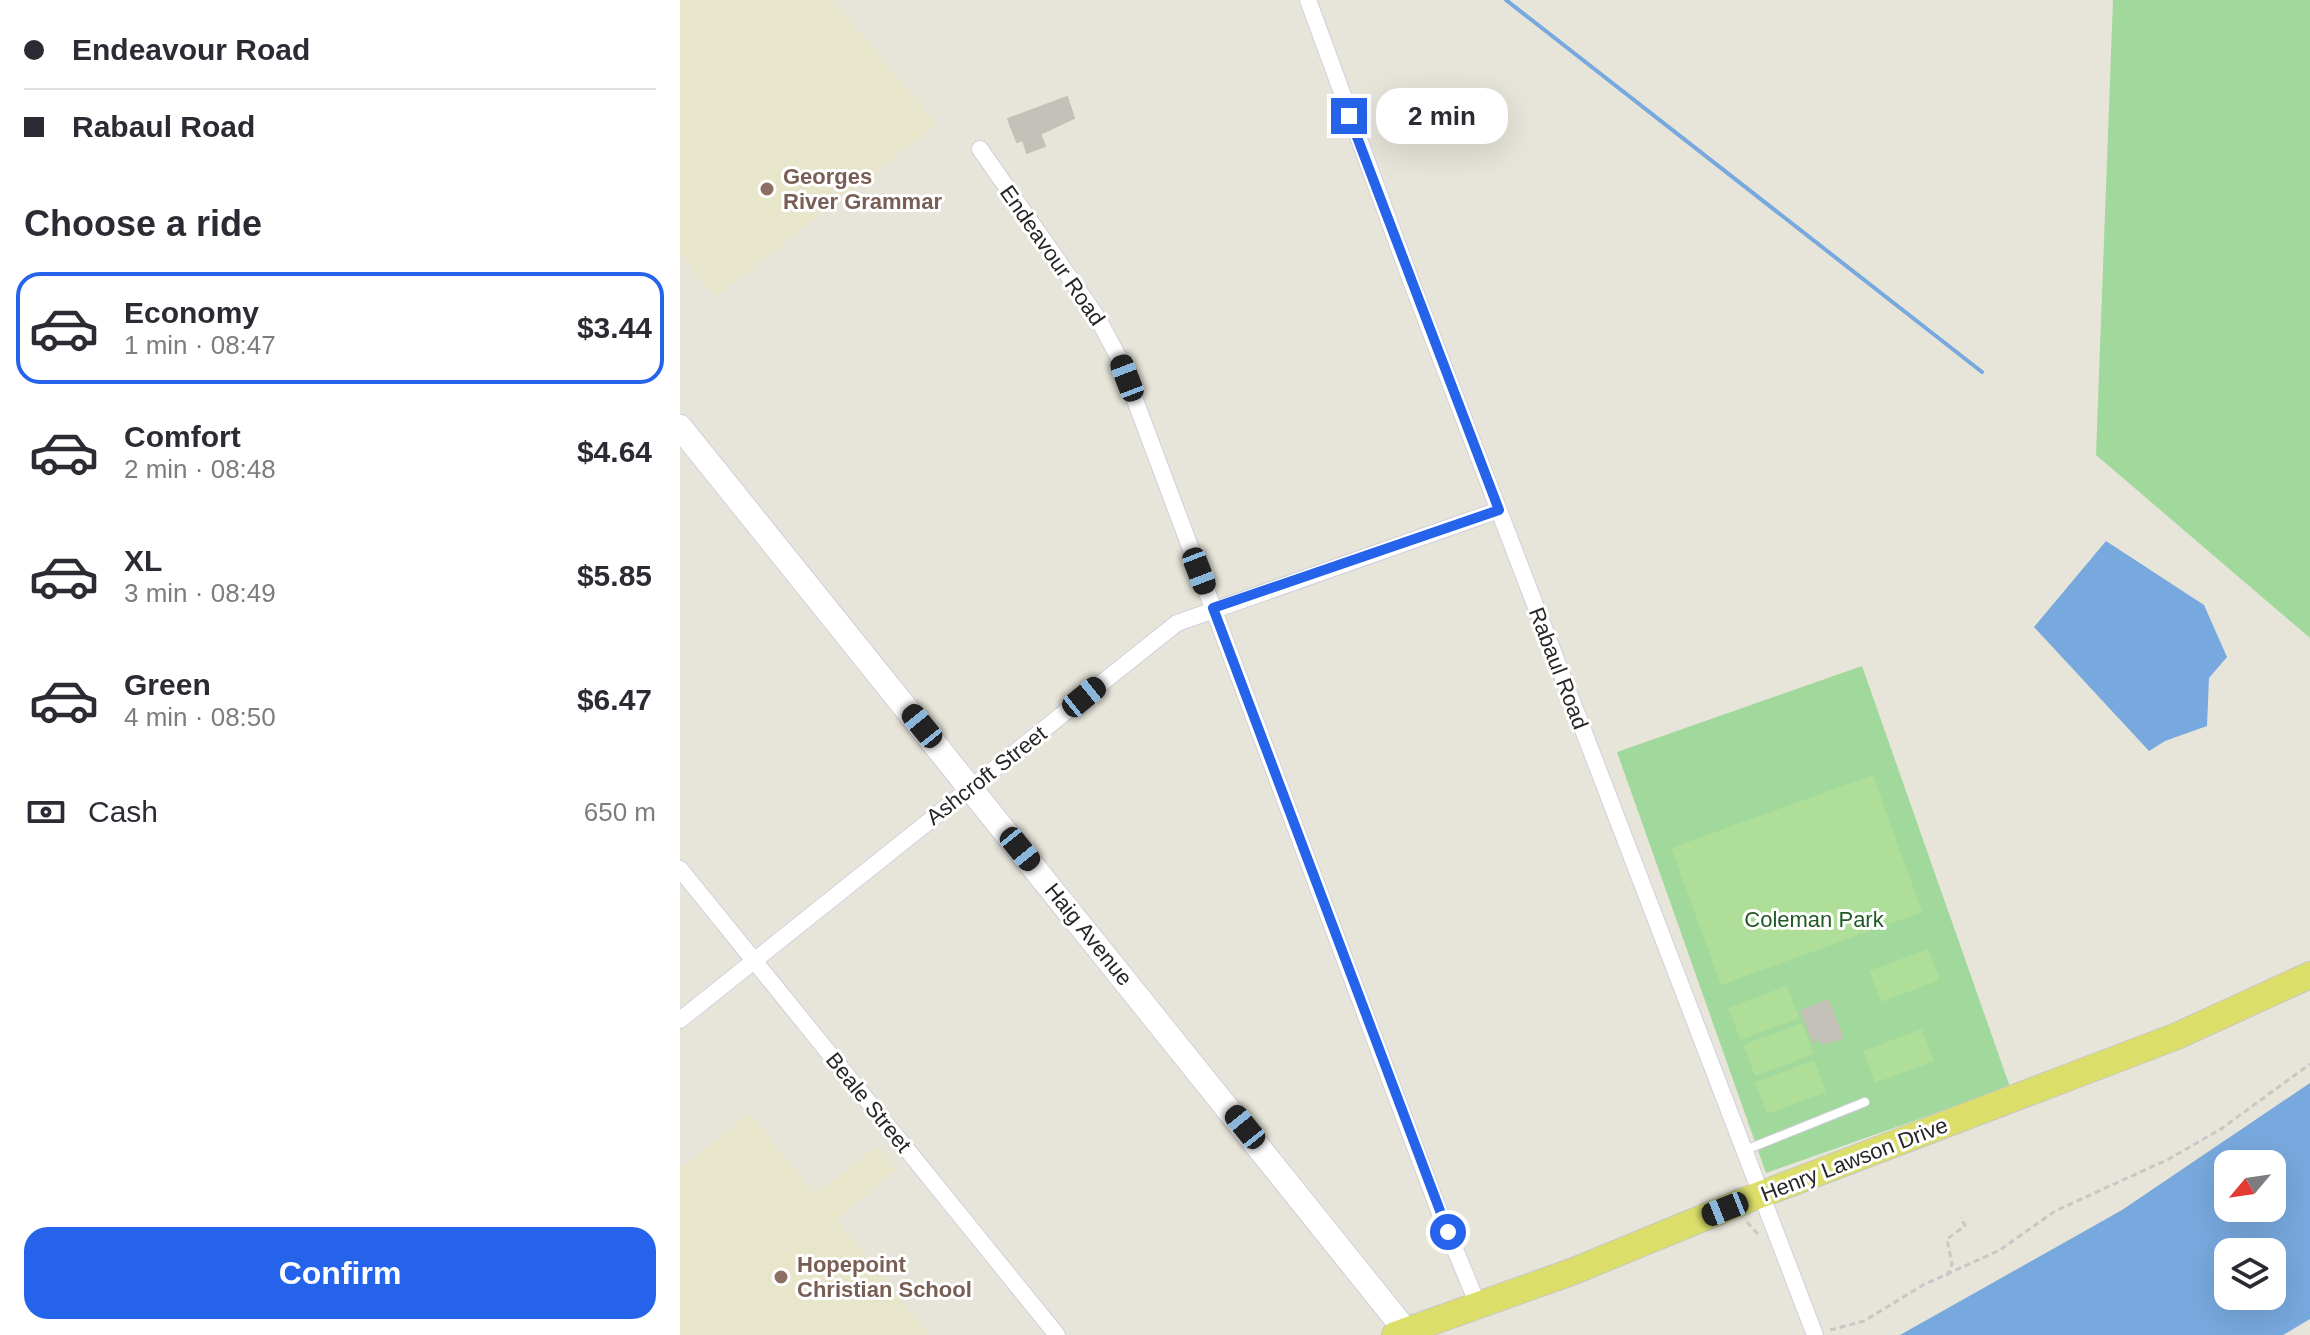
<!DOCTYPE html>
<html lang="en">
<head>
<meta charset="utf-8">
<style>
  :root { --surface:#fff; --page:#f2f2f3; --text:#2b2b33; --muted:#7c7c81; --line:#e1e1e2; --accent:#2563eb }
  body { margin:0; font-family:Helvetica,sans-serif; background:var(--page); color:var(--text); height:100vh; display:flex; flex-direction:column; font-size:30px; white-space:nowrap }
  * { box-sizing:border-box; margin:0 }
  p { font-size:26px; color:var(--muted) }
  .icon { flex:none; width:44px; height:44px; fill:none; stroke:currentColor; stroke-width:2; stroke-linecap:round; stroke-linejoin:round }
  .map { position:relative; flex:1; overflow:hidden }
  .details { display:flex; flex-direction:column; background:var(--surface); width:680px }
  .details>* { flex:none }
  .top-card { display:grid; align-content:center; height:176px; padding:0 24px; background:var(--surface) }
  .needle { width:52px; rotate:241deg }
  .buttons { position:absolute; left:1534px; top:1150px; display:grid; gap:16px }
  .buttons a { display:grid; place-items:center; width:72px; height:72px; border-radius:16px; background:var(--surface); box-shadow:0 8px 32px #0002; font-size:40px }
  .end { position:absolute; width:36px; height:36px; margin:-18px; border:10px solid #2563eb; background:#fff; box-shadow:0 0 0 4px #fff }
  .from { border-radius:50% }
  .bubble { position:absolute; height:56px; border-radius:24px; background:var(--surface); box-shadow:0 8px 32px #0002; font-size:26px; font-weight:800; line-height:56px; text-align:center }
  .car { position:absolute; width:24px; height:48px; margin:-24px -12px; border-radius:10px; box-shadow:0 0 6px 2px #0007; background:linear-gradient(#222 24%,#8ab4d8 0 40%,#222 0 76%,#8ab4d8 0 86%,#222 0) }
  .top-card b { display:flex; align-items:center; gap:28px; height:76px; font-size:30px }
  .top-card b+b { border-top:2px solid var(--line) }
  .top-card i { width:20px; height:20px; background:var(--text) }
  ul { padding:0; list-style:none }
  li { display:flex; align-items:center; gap:24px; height:112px; margin:0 16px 12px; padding:0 8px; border:4px solid transparent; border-radius:24px }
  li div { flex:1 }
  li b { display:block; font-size:30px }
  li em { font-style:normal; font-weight:800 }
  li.current { border-color:var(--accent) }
  li>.icon { width:72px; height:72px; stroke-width:1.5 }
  h2 { padding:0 24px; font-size:36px; line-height:96px }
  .pay { display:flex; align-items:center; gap:20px; height:88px; padding:0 24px; font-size:30px }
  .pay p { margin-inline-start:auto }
  .button { display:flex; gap:16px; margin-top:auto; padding:16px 24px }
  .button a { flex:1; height:92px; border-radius:24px; background:var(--accent); color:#fff; font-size:32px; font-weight:800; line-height:92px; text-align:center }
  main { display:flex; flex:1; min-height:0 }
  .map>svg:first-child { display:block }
  .education { fill:#e7e5ca }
  .green { fill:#a1d89c }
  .pitch { fill:#afde99 }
  .water { fill:#78a9de; fill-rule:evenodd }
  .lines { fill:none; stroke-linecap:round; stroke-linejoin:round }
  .stream { stroke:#78a9de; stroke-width:4 }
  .building { fill:#c3c1b9; stroke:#c2c1b4; stroke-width:2 }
  .lane-casing { stroke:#d0cfde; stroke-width:10 }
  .street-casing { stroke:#d0cfde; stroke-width:18 }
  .secondary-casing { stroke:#d0cfde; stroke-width:26 }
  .primary-casing { stroke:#c7c7c7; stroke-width:28 }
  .path { stroke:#c7c7c7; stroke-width:3; stroke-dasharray:6 4; stroke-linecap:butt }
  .lane { stroke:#fff; stroke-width:8 }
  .street { stroke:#fff; stroke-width:16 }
  .secondary { stroke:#fff; stroke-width:24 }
  .primary { stroke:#dbde68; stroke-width:26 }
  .route { stroke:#2563eb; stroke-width:10 }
  .education-dot { fill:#8d6e63; stroke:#fff; stroke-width:3 }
  .labels { text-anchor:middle; stroke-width:6; stroke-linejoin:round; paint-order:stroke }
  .education-label { font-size:22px; font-weight:bold; fill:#785e54; stroke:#fff; text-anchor:start }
  .street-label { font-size:22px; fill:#262626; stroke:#fff }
  .park-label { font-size:22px; fill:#215924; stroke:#fff }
</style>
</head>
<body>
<main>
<section class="details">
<div class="top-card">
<b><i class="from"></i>Endeavour Road</b>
<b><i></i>Rabaul Road</b>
</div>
<h2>Choose a ride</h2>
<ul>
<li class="current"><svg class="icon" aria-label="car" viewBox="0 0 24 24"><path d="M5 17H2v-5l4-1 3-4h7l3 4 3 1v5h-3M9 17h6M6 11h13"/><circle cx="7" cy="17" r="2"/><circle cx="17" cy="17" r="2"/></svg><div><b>Economy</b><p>1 min · 08:47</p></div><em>$3.44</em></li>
<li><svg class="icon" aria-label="car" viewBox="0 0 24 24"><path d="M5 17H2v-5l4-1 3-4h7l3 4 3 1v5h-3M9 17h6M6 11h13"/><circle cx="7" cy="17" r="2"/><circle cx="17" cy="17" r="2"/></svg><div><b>Comfort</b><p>2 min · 08:48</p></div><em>$4.64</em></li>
<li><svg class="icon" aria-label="car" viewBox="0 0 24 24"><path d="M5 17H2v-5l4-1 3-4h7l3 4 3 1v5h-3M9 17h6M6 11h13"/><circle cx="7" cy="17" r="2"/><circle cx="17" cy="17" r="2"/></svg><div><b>XL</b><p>3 min · 08:49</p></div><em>$5.85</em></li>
<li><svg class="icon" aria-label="car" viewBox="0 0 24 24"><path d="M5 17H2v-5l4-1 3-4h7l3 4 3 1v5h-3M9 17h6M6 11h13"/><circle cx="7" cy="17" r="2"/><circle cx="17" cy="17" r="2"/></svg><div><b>Green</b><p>4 min · 08:50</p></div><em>$6.47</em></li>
</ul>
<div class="pay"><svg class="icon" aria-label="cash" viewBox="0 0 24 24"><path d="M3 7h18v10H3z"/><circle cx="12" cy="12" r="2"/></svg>Cash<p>650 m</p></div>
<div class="button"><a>Confirm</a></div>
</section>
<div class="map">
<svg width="1630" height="1335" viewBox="0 0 1630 1335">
  <rect width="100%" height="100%" fill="#e7e5d9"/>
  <path class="education" d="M0,0h152l105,124 -222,173 -35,-44z
    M69,1113l66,81 61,-48 20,24 -59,50 92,115h-249v-166z"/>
  <path class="green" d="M1433,0h197v638l-214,-183z
    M1182,666l148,421 -244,86 -149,-421z"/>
  <path class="pitch" d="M1193,775l49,137 -201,73 -50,-137z
    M1248,949l12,31 -59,22 -12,-31z
    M1107,986l12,32 -58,22 -13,-32z
    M1122,1023l12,31 -59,22 -12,-31z
    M1242,1029l12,32 -59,22 -12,-32z
    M1134,1060l12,32 -59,22 -12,-32z"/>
  <path class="water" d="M1426,541l98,64 23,52 -18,21 -2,48 -42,15 -16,10 -115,-124z
    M1630,1083v236l-27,16h-383l222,-125zM1548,1164h44v44h-44zM1548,1252h44v44h-44z"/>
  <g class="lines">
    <path class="stream" d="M826,0l476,372"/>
  </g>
  <path class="building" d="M387,97l7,21 -34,16 5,12 -18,7 -4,-13 -6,2 -9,-23z
    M1148,1000l15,38 -21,6 -2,-5 -7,3 -12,-31z"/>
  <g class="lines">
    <g class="lane-casing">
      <path id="lane" d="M1063,1151l122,-49"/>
    </g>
    <g class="street-casing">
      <path id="street" d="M628,0l103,281 404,1054
        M300,149l117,168 23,43 318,848 40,97
        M0,869l377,466
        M0,1020l497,-397 322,-113"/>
    </g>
    <g class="secondary-casing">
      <path id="secondary" d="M0,427l726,904"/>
    </g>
    <g class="primary-casing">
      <path id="primary" d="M715,1335l179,-64 175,-72 428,-163 133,-61"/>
    </g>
    <path class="path" d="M1067,1222l10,11h5
      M1267,1276l5,-12 -5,-25 18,-13 -4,-9
      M1150,1330l34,-9 59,-36 77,-35 55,-39 114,-52 52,-30 89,-65"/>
    <use href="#lane" class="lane"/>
    <use href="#street" class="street"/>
    <use href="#secondary" class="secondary"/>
    <use href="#primary" class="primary"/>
  </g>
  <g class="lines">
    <path class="route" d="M669,116l150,394 -286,98 235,624"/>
  </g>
  <g class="education-dot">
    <circle cx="87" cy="189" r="8"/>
    <circle cx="101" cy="1277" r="8"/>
  </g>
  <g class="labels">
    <g class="education-label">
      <text x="103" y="184">Georges<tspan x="103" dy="25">River Grammar</tspan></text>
      <text x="117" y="1272">Hopepoint<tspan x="117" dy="25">Christian School</tspan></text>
    </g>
    <g class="street-label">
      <text transform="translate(373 255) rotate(55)" y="8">Endeavour Road</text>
      <text transform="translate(879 668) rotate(69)" y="8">Rabaul Road</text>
      <text transform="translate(306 775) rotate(-38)" y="8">Ashcroft Street</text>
      <text transform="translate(409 934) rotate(51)" y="8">Haig Avenue</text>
      <text transform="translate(189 1102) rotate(51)" y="8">Beale Street</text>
      <text transform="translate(1174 1159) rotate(-21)" y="8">Henry Lawson Drive</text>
    </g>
    <g class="park-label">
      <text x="1134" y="927">Coleman Park</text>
    </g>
  </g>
</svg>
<div class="buttons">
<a><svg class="needle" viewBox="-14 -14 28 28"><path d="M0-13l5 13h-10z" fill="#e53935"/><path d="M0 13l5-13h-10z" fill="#7c7c81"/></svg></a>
<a><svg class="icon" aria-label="layers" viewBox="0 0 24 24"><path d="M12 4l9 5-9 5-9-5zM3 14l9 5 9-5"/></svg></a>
</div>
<i class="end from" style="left:768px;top:1232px"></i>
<i class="end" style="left:669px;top:116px"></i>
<div class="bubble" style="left:696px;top:88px;width:132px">2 min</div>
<i class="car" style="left:447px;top:378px;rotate:339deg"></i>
<i class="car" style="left:519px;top:571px;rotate:159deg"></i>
<i class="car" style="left:404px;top:697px;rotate:51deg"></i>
<i class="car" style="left:242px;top:726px;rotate:321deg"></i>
<i class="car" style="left:340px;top:849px;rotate:141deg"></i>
<i class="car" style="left:565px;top:1127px;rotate:321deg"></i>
<i class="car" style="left:1045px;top:1209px;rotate:248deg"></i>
</div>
</main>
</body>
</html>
